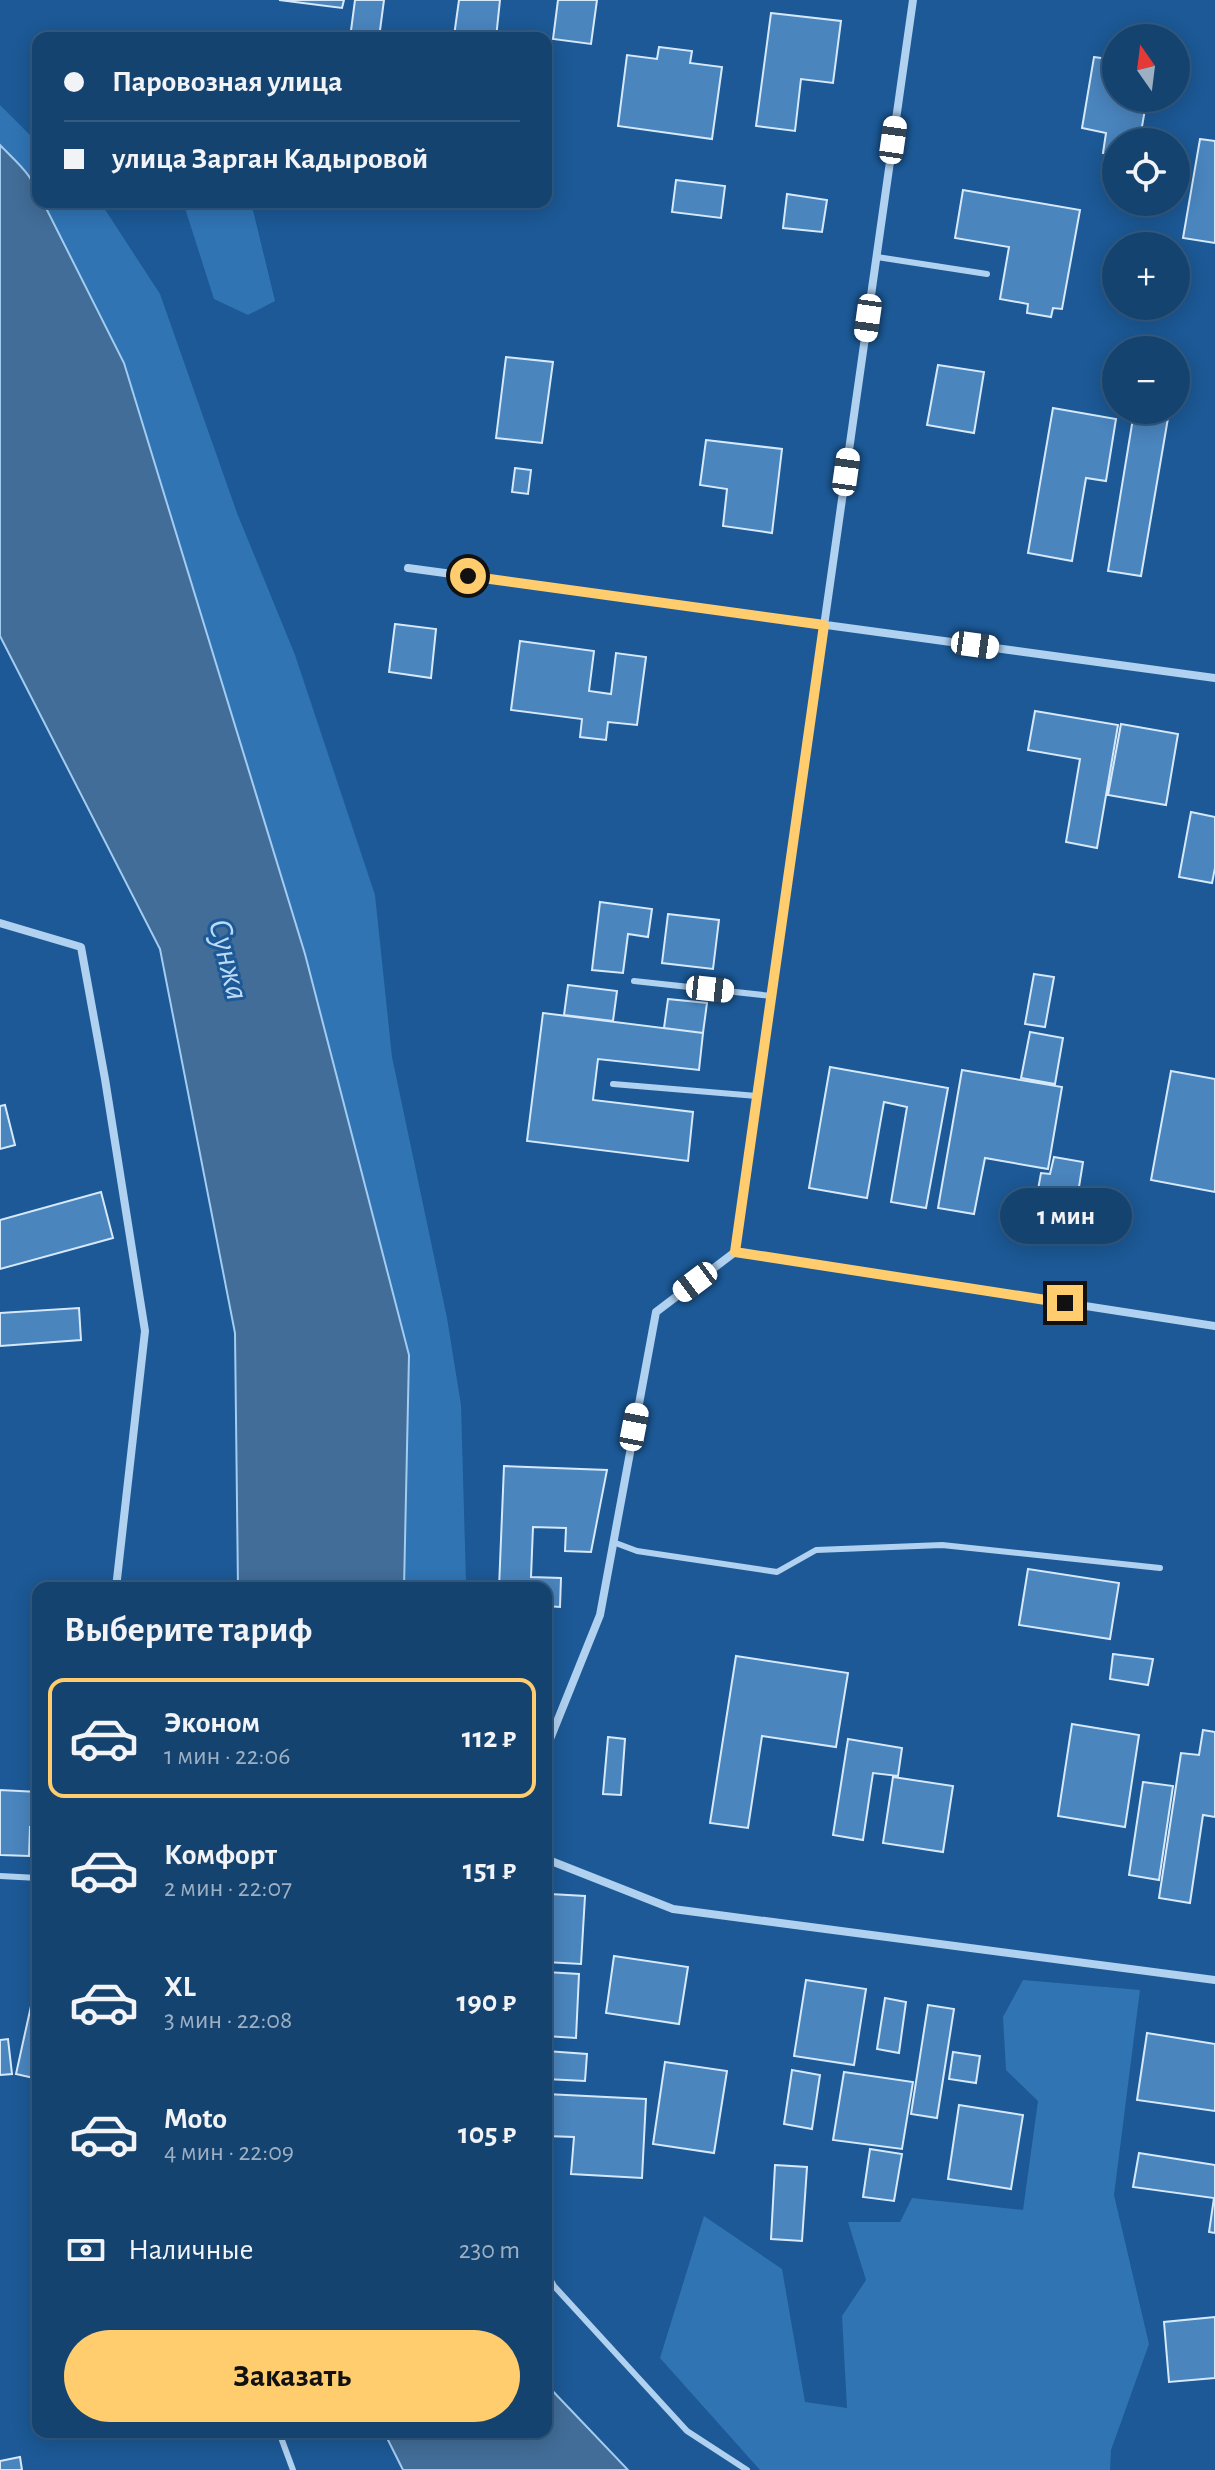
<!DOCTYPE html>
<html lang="ru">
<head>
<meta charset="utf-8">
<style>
  :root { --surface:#154370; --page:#1e4a75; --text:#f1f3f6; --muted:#9db0c3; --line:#345c83; --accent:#ffcc6e }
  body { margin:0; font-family:"Alegreya Sans",sans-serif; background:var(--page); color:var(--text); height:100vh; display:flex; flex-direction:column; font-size:30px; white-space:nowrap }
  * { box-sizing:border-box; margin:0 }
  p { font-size:26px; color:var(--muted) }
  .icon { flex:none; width:44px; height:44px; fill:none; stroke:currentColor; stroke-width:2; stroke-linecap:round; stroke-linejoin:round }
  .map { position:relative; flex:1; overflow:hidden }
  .drawer { position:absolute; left:32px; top:1582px; width:520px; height:856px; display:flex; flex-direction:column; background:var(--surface); border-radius:16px; box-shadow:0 4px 20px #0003,0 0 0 2px var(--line) }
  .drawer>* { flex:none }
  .top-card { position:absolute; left:32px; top:32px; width:520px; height:176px; border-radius:16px; box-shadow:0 4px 20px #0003,0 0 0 2px var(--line); display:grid; align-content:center; height:176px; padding:0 32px; background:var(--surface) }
  .needle { width:52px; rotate:346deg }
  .controls { position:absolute; left:1102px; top:24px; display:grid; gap:16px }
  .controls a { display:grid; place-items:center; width:88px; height:88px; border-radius:50%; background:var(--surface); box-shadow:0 4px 20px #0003,0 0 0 2px var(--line); font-size:40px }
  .end { position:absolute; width:36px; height:36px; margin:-18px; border:10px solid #ffcc6e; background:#111; box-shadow:0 0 0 4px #111 }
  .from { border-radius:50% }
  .bubble { position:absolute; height:56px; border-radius:28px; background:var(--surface); box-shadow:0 4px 20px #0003,0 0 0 2px var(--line); font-size:26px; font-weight:700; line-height:56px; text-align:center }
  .car { position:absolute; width:24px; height:48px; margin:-24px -12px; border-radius:10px; box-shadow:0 0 6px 2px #0007; background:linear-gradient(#fff 24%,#345 0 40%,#fff 0 76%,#345 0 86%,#fff 0) }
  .top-card b { display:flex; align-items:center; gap:28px; height:76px; font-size:30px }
  .top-card b+b { border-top:2px solid var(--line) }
  .top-card i { width:20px; height:20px; background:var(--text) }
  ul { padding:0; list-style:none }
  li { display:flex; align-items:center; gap:24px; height:120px; margin:0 16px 12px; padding:0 16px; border:4px solid transparent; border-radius:16px }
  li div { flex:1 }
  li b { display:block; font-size:30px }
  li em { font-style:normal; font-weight:700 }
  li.on { border-color:var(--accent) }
  li>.icon { width:72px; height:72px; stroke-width:1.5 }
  h2 { padding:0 32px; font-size:36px; line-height:96px }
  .pay { display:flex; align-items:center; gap:20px; height:88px; padding:0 32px; font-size:30px }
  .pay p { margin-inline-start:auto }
  .cta { display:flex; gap:16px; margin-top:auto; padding:16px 32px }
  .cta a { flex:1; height:92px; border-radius:48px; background:var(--accent); color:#111; font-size:32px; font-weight:700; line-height:92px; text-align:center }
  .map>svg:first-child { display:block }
  .green { fill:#3074b4 }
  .water { fill:#426d98; stroke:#a3ccf1; stroke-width:2 }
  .building { fill:#4a85be; stroke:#d6e9fb; stroke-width:2 }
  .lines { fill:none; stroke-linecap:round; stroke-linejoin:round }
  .service { stroke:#b0d1ef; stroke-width:6 }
  .minor { stroke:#b0d1ef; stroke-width:8 }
  .route { stroke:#ffcc6e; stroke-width:10 }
  .labels { text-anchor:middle; stroke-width:6; stroke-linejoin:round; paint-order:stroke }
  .water-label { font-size:34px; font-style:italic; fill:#bcdaf6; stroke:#1c5996 }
</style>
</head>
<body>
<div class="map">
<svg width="1215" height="2470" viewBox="0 0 1215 2470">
  <rect width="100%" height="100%" fill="#1c5996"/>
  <path class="green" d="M0,105l38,38v49l-6,-13 -32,-34z
    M43,202h54l9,9 54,83 77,219 58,142 80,240 17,162 55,261 14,87 5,177 3,6h-65l5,-233 -104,-401 -181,-591z
    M183,202h68l24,99 -27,14 -34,-16z
    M1023,1980l117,10 -26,205 35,149 -38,106 -1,20h-350l-100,-112 44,-142 78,53 23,133 42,6 -5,-92 24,-36 -18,-58h52l12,-24 111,12 15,-109 -32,-31 -3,-53z"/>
  <path class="water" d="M0,145c15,16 38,33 38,57h5l81,161 181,591 104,401 -5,233h-166l-3,-255 -75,-384 -160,-313z
    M546,2384l82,86h-225l-19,-38h162z"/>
  <path class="building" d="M279,0h65l-2,8z
    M355,0h29l-5,38h-29z
    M459,0h41l-4,38 -42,-2z
    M558,0h39l-6,44 -38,-5z
    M771,13l70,8 -8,62 -32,-4 -6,52 -39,-5z
    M659,47l33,4 -2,12 32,4 -10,72 -94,-13 9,-71 30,4z
    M1094,57l22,3v38h31l-7,40 -12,-1 -1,5h-11v13l-13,-2 3,-20 -24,-5z
    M1200,139l15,2v102l-32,-5z
    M676,180l49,6 -4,32 -49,-6z
    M963,190l117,20 -18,99 -9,-1 -2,9 -24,-4 1,-9 -28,-5 9,-52 -54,-9z
    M787,194l40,6 -5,32 -39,-4z
    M506,357l47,5 -11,81 -46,-5z
    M938,365l46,7 -10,61 -47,-8z
    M1053,408l63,11 -10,62 -20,-3 -14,83 -44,-8z
    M1134,412l34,6 -27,158 -33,-5z
    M706,440l76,9 -10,84 -49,-7 4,-37 -27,-4z
    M515,468l16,2 -3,24 -16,-2z
    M395,624l41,5 -5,49 -42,-6z
    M520,641l74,10 -5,40 22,3 5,-41 30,4 -9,68 -29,-3 -2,18 -26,-3 2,-18 -71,-9z
    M1035,711l83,14 -21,123 -31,-6 14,-83 -52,-9z
    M1121,724l57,10 -12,71 -58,-10z
    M1191,812l24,5v51l-3,15 -33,-6z
    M600,902l52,7 -4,28 -20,-3 -5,39 -31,-3z
    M668,914l51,6 -6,49 -51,-6z
    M1034,974l20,3 -9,50 -20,-3z
    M568,985l49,6 -4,30 -49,-6z
    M668,999l39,4 -4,30 -39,-5z
    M543,1013l160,20 -4,37 -101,-11 -5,41 100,12 -5,49 -161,-20z
    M1030,1032l33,6 -8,46 -34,-6z
    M830,1067l118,21 -22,120 -35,-6 16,-95 -23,-5 -17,96 -58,-10z
    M962,1070l100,17 -14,82 -63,-11 -11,56 -36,-6z
    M1171,1071l44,8v113l-64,-12z
    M5,1105l10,40 -15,4v-43z
    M1054,1157l29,5 -10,62 -40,-7 8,-44 9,1z
    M101,1192l12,46 -113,31v-49z
    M79,1308l2,32 -81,6v-33z
    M504,1466l103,4 -16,82 -26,-1 1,-23 -33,-1 -2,50 30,1 -1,29 -14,-1v-18h-47z
    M1028,1569l91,14 -9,56 -91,-14z
    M1113,1654l40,5 -5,26 -38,-6z
    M736,1656l112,17 -12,74 -74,-11 -14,92 -38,-5z
    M1072,1724l67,11 -14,92 -67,-11z
    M1203,1730l12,2v85l-12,-2 -13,88 -31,-5 22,-145 18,2z
    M608,1737l17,2 -4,56 -18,-1z
    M848,1739l54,9 -4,28 -25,-3 -10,67 -30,-5z
    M893,1777l60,9 -10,66 -60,-9z
    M1143,1782l30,4 -14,94 -30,-5z
    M0,1790l38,2v35h-8l-1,29 -29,-1z
    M550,1894l35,2 -4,68 -35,-2z
    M614,1956l74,11 -9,57 -73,-11z
    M546,1972l33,2 -3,64 -30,-2z
    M806,1980l60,9 -12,76 -60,-9z
    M33,1997l5,1v81l-22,-5z
    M885,1998l21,4 -7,51 -22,-4z
    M928,2005l26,4 -17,109 -26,-4z
    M1147,2033l68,11v67l-78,-11z
    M8,2039l4,35 -12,1v-35z
    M546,2051l41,3 -2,27 -39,-2z
    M953,2052l27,4 -4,27 -27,-4z
    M665,2062l62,9 -13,82 -61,-9z
    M792,2070l28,5 -8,54 -28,-5z
    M844,2072l69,10 -11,67 -69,-9z
    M546,2094l100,5 -4,79 -71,-4 3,-37 -28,-1z
    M959,2105l64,10 -12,74 -63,-10z
    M870,2149l32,5 -8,47 -31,-4z
    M1139,2153l76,12v68l-6,-1 5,-34 -81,-11z
    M775,2165l32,2 -5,74 -31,-2z
    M1215,2317v61l-46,4 -5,-60z
    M20,2457l2,13h-22v-9z"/>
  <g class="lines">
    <path class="service" d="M877,257l110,17
      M634,981l138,15
      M613,1084l144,12
      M613,1542l24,9 140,21 39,-22 126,-5 218,23
      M0,1876l38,2
      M546,2272l8,14 133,145 60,39
      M279,2432l14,38"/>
    <path class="minor" d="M408,568l807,110
      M0,923l81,24 24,132 40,252 -29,257
      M735,1252l178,-1252
      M735,1252l480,74
      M546,1749l54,-134 56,-303 79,-60
      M546,1859l127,50 542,71"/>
  </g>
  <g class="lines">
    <path class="route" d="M468,576l356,49 -89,627 330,51"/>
  </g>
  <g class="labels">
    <g class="water-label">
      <text transform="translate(230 959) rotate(76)" y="12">Сунжа</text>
    </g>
  </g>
</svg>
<div class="controls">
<a><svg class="needle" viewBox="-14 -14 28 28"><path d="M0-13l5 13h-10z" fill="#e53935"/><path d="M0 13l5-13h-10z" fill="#9db0c3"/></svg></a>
<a><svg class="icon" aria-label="locate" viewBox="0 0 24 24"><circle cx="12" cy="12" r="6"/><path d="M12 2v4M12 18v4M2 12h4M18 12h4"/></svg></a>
<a>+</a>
<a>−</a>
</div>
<i class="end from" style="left:468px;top:576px"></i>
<i class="end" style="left:1065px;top:1303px"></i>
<div class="bubble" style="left:1000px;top:1188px;width:132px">1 мин</div>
<i class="car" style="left:893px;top:140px;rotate:8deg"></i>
<i class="car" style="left:868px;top:318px;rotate:188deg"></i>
<i class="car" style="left:846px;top:472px;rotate:8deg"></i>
<i class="car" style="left:975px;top:645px;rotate:98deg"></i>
<i class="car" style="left:710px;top:989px;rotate:96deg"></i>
<i class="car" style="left:695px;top:1282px;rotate:233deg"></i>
<i class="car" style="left:634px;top:1427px;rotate:11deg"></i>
<div class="top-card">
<b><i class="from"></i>Паровозная улица</b>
<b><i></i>улица Зарган Кадыровой</b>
</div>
<section class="drawer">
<h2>Выберите тариф</h2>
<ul>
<li class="on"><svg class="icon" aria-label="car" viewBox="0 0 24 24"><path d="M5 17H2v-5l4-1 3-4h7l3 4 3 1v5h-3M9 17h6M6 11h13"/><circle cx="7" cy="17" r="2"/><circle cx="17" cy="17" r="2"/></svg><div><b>Эконом</b><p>1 мин · 22:06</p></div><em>112 ₽</em></li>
<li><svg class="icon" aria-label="car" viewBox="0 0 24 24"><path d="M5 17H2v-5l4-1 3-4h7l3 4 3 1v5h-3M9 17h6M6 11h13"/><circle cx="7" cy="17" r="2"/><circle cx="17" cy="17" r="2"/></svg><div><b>Комфорт</b><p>2 мин · 22:07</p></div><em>151 ₽</em></li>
<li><svg class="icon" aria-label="car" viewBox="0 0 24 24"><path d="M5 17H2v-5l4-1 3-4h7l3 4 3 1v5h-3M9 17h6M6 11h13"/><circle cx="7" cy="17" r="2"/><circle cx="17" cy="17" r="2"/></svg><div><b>XL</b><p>3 мин · 22:08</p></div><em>190 ₽</em></li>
<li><svg class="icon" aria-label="car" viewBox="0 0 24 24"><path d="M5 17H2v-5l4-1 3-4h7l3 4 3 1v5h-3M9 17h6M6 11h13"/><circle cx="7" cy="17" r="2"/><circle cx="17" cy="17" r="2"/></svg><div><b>Moto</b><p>4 мин · 22:09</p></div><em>105 ₽</em></li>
</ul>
<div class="pay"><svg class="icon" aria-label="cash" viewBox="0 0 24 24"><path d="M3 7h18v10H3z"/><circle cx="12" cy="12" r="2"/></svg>Наличные<p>230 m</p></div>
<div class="cta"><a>Заказать</a></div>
</section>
</div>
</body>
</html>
